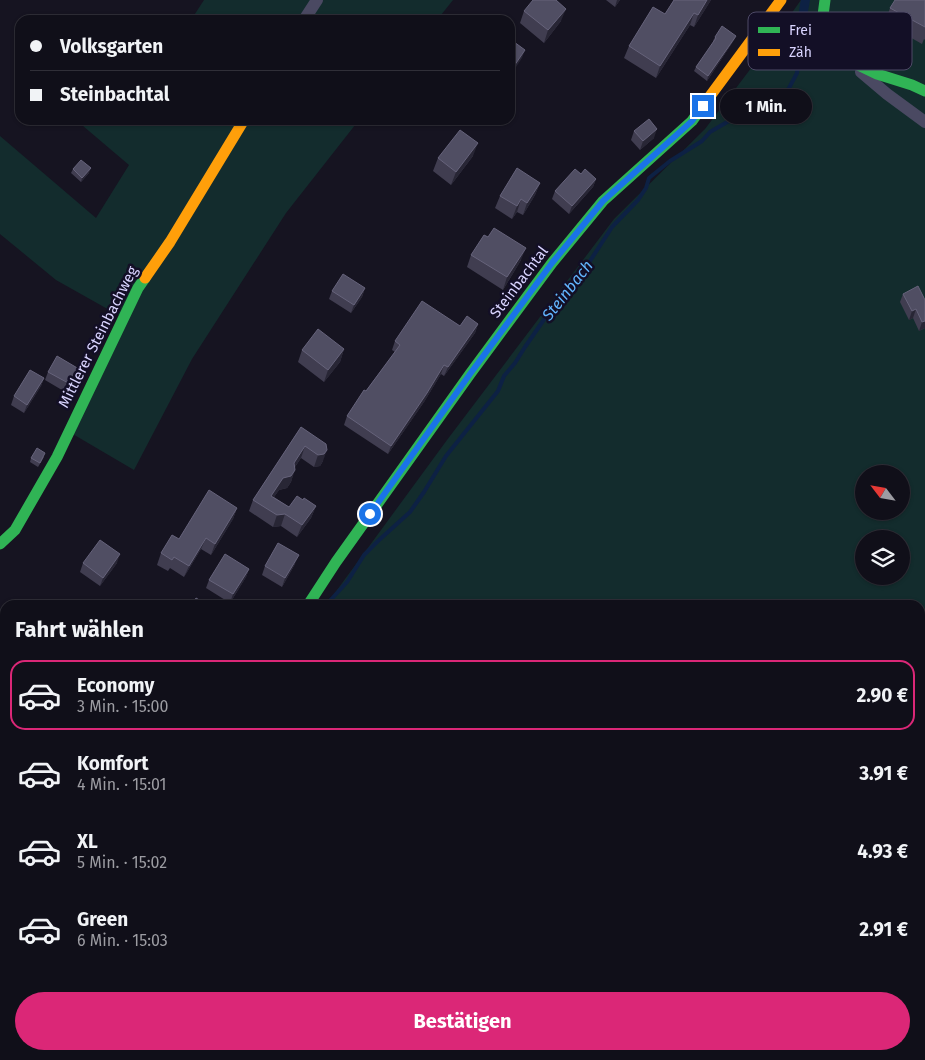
<!DOCTYPE html>
<html lang="de">
<head>
<meta charset="utf-8">
<style>
  :root { --surface:#100f19; --page:#191822; --text:#f1f3f6; --muted:#9c9ca2; --line:#302f38; --accent:#db2777 }
  body { margin:0; font-family:"Fira Sans",sans-serif; background:var(--page); color:var(--text); height:100vh; display:flex; flex-direction:column; font-size:19px; white-space:nowrap }
  * { box-sizing:border-box; margin:0 }
  p { font-size:16px; color:var(--muted) }
  .icon { flex:none; width:28px; height:28px; fill:none; stroke:currentColor; stroke-width:2; stroke-linecap:round; stroke-linejoin:round }
  .map { position:relative; flex:1; overflow:hidden }
  .drawer { position:absolute; left:0px; top:600px; width:925px; height:460px; display:flex; flex-direction:column; background:var(--surface); border-radius:15px 15px 0 0; box-shadow:0 1px 4px #0004,0 0 0 1px var(--line) }
  .drawer>* { flex:none }
  .top-card { position:absolute; left:15px; top:15px; width:500px; height:110px; border-radius:15px; box-shadow:0 1px 4px #0004,0 0 0 1px var(--line); display:grid; align-content:center; height:110px; padding:0 15px; background:var(--surface) }
  .needle { width:32px; rotate:301deg }
  .tools { position:absolute; left:855px; top:465px; display:grid; gap:10px }
  .tools a { display:grid; place-items:center; width:55px; height:55px; border-radius:50%; background:var(--surface); box-shadow:0 1px 4px #0004,0 0 0 1px var(--line); font-size:25px }
  .end { position:absolute; width:22px; height:22px; margin:-11px; border:6px solid #1a73e8; background:#fff; box-shadow:0 0 0 2px #fff }
  .from { border-radius:50% }
  .bubble { position:absolute; height:35px; border-radius:18px; background:var(--surface); box-shadow:0 1px 4px #0004,0 0 0 1px var(--line); font-size:16px; font-weight:700; line-height:35px; text-align:center }
  .top-card b { display:flex; align-items:center; gap:18px; height:48px; font-size:19px }
  .top-card b+b { border-top:1px solid var(--line) }
  .top-card i { width:12px; height:12px; background:var(--text) }
  ul { padding:0; list-style:none }
  li { display:flex; align-items:center; gap:15px; height:70px; margin:0 10px 8px; padding:0 5px; border:2px solid transparent; border-radius:15px }
  li div { flex:1 }
  li b { display:block; font-size:19px }
  li em { font-style:normal; font-weight:700 }
  li.on { border-color:var(--accent) }
  li>.icon { width:45px; height:45px; stroke-width:1.5 }
  h2 { padding:0 15px; font-size:22px; line-height:60px }
  .cta { display:flex; gap:10px; margin-top:auto; padding:10px 15px }
  .cta a { flex:1; height:58px; border-radius:30px; background:var(--accent); color:#fff; font-size:20px; font-weight:700; line-height:58px; text-align:center }
  .map>svg:first-child { display:block }
  .green { fill:#132c2d; fill-rule:evenodd }
  .water { fill:#0d2144 }
  .lines { fill:none; stroke-linecap:round; stroke-linejoin:round }
  .stream { stroke:#0d2144; stroke-width:4 }
  .street { stroke:#4a4962; stroke-width:12 }
  .fast { stroke:#30b455; stroke-width:11 }
  .slow { stroke:#ff9f0a; stroke-width:11 }
  .wall { fill:#403d50 }
  .shaded-wall { fill:#282635 }
  .building { fill:#504e63; stroke:#66637b }
  .route { stroke:#1a73e8; stroke-width:6 }
  .labels { text-anchor:middle; stroke-width:5; stroke-linejoin:round; paint-order:stroke }
  .street-label { font-size:15px; fill:#d9d4ff; stroke:#130f26 }
  .water-label { font-size:16px; font-style:italic; fill:#62b6ff; stroke:#130f26 }
  .key { fill:#130f26; stroke:#4e4a67; stroke-width:1 }
  .key-label { font-size:14px; fill:#d9d4ff }
</style>
</head>
<body>
<div class="map">
<svg width="925" height="1060" viewBox="0 0 925 1060">
  <rect width="100%" height="100%" fill="#161421"/>
  <path class="green" d="M204,0h249l-16,20h-246z
    M801,0h124v1060h-884l3,-5h876v-450h-594l121,-165 167,-221 91,-90 71,-94zM864,474h37v37h-37zM864,539h37v37h-37z
    M76,120h283l-73,93 -94,146 -58,111 -63,-37 49,-117 -64,-36 -56,-46v-98l96,82 33,-53z"/>
  <path class="water" d="M801,0h9l-6,34 -8,2 4,-32z"/>
  <g class="lines">
    <path class="stream" d="M326,605l21,-23 17,-27 14,-14 32,-29 14,-20 22,-36 52,-65 6,-15 11,-13 10,-16 38,-55 16,-14 33,-51 26,-27 8,-12 3,-10 21,-17 32,-20 8,-9 43,-25 31,-12 5,-7 8,-15 4,-41
      M0,696l5,4
      M37,1060l3,-5"/>
    <path class="street" d="M304,20l13,-20
      M861,72l26,22 38,28
      M11,1060l3,-5"/>
    <path class="fast" d="M825,0l-3,23 15,27 11,10 29,14 35,11 13,6
      M0,544l15,-14 42,-73 81,-169 7,-10
      M308,605l28,-43 134,-188 82,-111 51,-62 89,-80 10,-14"/>
    <path class="slow" d="M702,107l79,-107
      M145,278l25,-36 74,-122"/>
  </g>
  <path class="wall" d="M606,0h14l-5,7z
    M674,0h37l-17,27 -4,-2 -34,53 -32,-20 5,-12 36,-32z
    M925,0v40l-1,-1 -2,5 -37,-21 5,-15z
    M524,11l37,10 -17,22 -24,-20z
    M736,36l-2,4 -27,41 -13,-10 2,-4 18,-25 -1,-1 2,-4z
    M634,131l20,7 -14,12 -9,-10z
    M473,156l-22,29 -18,-14 5,-13z
    M73,169l16,4 -8,9 -10,-9z
    M581,174l15,5 -3,8 -24,27 -17,-15 3,-8z
    M540,183l-5,12 -12,20 -6,-3 -5,7 -17,-11 5,-12z
    M471,255l50,5 -18,30 -36,-23z
    M365,288l-3,9 -11,16 -22,-14 3,-8z
    M903,294l22,6v28l-6,3 -6,-13 -4,2 -9,-18z
    M478,324l-3,9 -31,43 -3,-2 -17,28 -36,52 -44,-29 3,-9 48,-64 -3,-2 3,-9 65,-15z
    M344,349l-4,13 -16,20 -26,-20 4,-12z
    M48,372l28,5 -9,16 -22,-13z
    M44,378l-3,8 -17,27 -13,-8 3,-9z
    M301,427l22,34 -3,5 -6,1 -13,-9 -6,9 -4,15 -4,6 -8,2 -5,7 15,10 14,-7 13,6 -5,12 -14,19 -16,-11 -8,1 -24,-16 4,-11z
    M44,457l-6,10 -8,-5 1,-4z
    M237,508l-4,11 -22,36 -10,-6 -17,28 -14,-9 -2,3 -11,-6 4,-12 18,-14z
    M83,563h34l-17,23 -20,-14z
    M295,564l-13,23 -20,-12 3,-9z
    M249,569l-3,8 -16,26 -24,-15 3,-8z"/>
  <path class="shaded-wall" d="M617,0h3l-5,7z
    M707,0h4l-17,27 4,-12z
    M566,9l-5,12 -17,22 4,-13z
    M694,13l-4,12 -34,53 4,-12z
    M736,36l-2,4 -27,41 1,-5z
    M525,50l-3,8 -12,18v-4z
    M657,129l-3,9 -14,12 3,-9z
    M478,143l-5,13 -22,29 5,-13z
    M91,168l-2,5 -8,9 1,-4z
    M596,179l-3,8 -24,27 3,-8z
    M540,183l-5,12 -12,20 4,-12z
    M521,199l-4,13 -5,7 5,-13z
    M526,248l-5,12 -18,30 4,-13z
    M365,288l-3,9 -11,16 3,-8z
    M916,309l-3,9 -4,2 3,-9z
    M925,321v7l-6,3 3,-9z
    M478,324l-3,9 -31,43 4,-9z
    M344,349l-4,13 -16,20 4,-12z
    M444,365l-3,9 -17,28 -36,52 3,-8z
    M79,369l-3,8 -9,16 3,-9z
    M44,378l-3,8 -17,27 3,-8z
    M305,446l-4,12 -11,16 4,-11z
    M327,450l-4,11 -3,5 -6,1 4,-12z
    M295,470l-4,12 -4,6 -8,2 -12,17 4,-11 12,-18z
    M316,506l-5,12 -14,19 5,-12z
    M237,508l-4,11 -22,36 4,-11z
    M285,514l-4,12 -8,1 4,-12z
    M206,538l-5,11 -17,28 5,-11z
    M120,554l-3,9 -17,23 3,-8z
    M299,555l-4,9 -13,23 3,-9z
    M249,569l-3,8 -16,26 3,-9z
    M5,926v5l-5,8v-6z"/>
  <path class="building" d="M533,0h23l10,9 -18,21 -24,-19z
    M674,0h33l-9,15 -4,-2 -34,53 -31,-20 24,-39 12,7z
    M895,0h30v27l-35,-19z
    M722,26l14,10 -28,40 -12,-9 20,-29 -1,-1z
    M510,39l15,11 -15,22z
    M649,119l8,10 -14,12 -9,-10z
    M460,130l18,13 -22,29 -18,-14z
    M81,160l10,8 -9,10 -9,-9z
    M517,168l23,15 -13,20 -6,-4 -4,7 -17,-10z
    M575,169l6,5 4,-5 11,10 -24,27 -17,-15z
    M494,228l32,20 -19,29 -36,-22 13,-20 4,2z
    M343,274l22,14 -11,17 -22,-14z
    M918,286l7,14v21l-3,1 -6,-13 -4,2 -9,-17z
    M422,301l38,25 7,-10 11,8 -30,43 -4,-2 -17,28 -36,53 -44,-30 17,-26 2,1 34,-46 -5,-4z
    M318,329l26,20 -16,21 -26,-20z
    M57,356l22,13 -9,15 -22,-12z
    M30,370l14,8 -17,27 -13,-9z
    M301,427l25,17 1,6 -3,4 -6,1 -13,-9 -11,17 1,7 -4,6 -8,2 -12,18 18,11 8,-11 6,4 1,-2 12,8 -14,19 -17,-11 -8,1 -24,-15z
    M37,448l8,5 -5,10 -9,-5z
    M209,490l28,18 -22,36 -9,-6 -17,28 -15,-9 -2,3 -11,-7 11,-18 7,4z
    M100,540l20,14 -17,24 -20,-15z
    M278,543l21,12 -14,23 -20,-12z
    M225,554l24,15 -16,25 -24,-14z
    M196,598l12,7h-16z
    M0,908l5,4v14l-5,7z"/>
  <g class="lines">
    <path class="route" d="M370,514l100,-140 82,-111 51,-62 89,-80 11,-15"/>
  </g>
  <g class="labels">
    <g class="street-label">
      <text transform="translate(519 282) rotate(-53)" y="5">Steinbachtal</text>
      <text transform="translate(98 337) rotate(-63)" y="5">Mittlerer Steinbachweg</text>
    </g>
    <g class="water-label">
      <text transform="translate(567 290) rotate(-52)" y="6">Steinbach</text>
    </g>
  </g>
  <rect x="748" y="12" width="164" height="58" rx="8" class="key"/>
  <rect x="758" y="27" width="22" height="6" fill="#30b455"/>
  <rect x="758" y="49" width="22" height="7" fill="#ff9f0a"/>
  <g class="key-label">
    <text x="789" y="35">Frei</text>
    <text x="789" y="57">Zäh</text>
  </g>
</svg>
<div class="tools">
<a><svg class="needle" viewBox="-14 -14 28 28"><path d="M0-13l5 13h-10z" fill="#e53935"/><path d="M0 13l5-13h-10z" fill="#9c9ca2"/></svg></a>
<a><svg class="icon" aria-label="layers" viewBox="0 0 24 24"><path d="M12 4l9 5-9 5-9-5zM3 14l9 5 9-5"/></svg></a>
</div>
<i class="end from" style="left:370px;top:514px"></i>
<i class="end" style="left:703px;top:106px"></i>
<div class="bubble" style="left:720px;top:89px;width:92px">1 Min.</div>
<div class="top-card">
<b><i class="from"></i>Volksgarten</b>
<b><i></i>Steinbachtal</b>
</div>
<section class="drawer">
<h2>Fahrt wählen</h2>
<ul>
<li class="on"><svg class="icon" aria-label="car" viewBox="0 0 24 24"><path d="M5 17H2v-5l4-1 3-4h7l3 4 3 1v5h-3M9 17h6M6 11h13"/><circle cx="7" cy="17" r="2"/><circle cx="17" cy="17" r="2"/></svg><div><b>Economy</b><p>3 Min. · 15:00</p></div><em>2.90 €</em></li>
<li><svg class="icon" aria-label="car" viewBox="0 0 24 24"><path d="M5 17H2v-5l4-1 3-4h7l3 4 3 1v5h-3M9 17h6M6 11h13"/><circle cx="7" cy="17" r="2"/><circle cx="17" cy="17" r="2"/></svg><div><b>Komfort</b><p>4 Min. · 15:01</p></div><em>3.91 €</em></li>
<li><svg class="icon" aria-label="car" viewBox="0 0 24 24"><path d="M5 17H2v-5l4-1 3-4h7l3 4 3 1v5h-3M9 17h6M6 11h13"/><circle cx="7" cy="17" r="2"/><circle cx="17" cy="17" r="2"/></svg><div><b>XL</b><p>5 Min. · 15:02</p></div><em>4.93 €</em></li>
<li><svg class="icon" aria-label="car" viewBox="0 0 24 24"><path d="M5 17H2v-5l4-1 3-4h7l3 4 3 1v5h-3M9 17h6M6 11h13"/><circle cx="7" cy="17" r="2"/><circle cx="17" cy="17" r="2"/></svg><div><b>Green</b><p>6 Min. · 15:03</p></div><em>2.91 €</em></li>
</ul>
<div class="cta"><a>Bestätigen</a></div>
</section>
</div>
</body>
</html>
